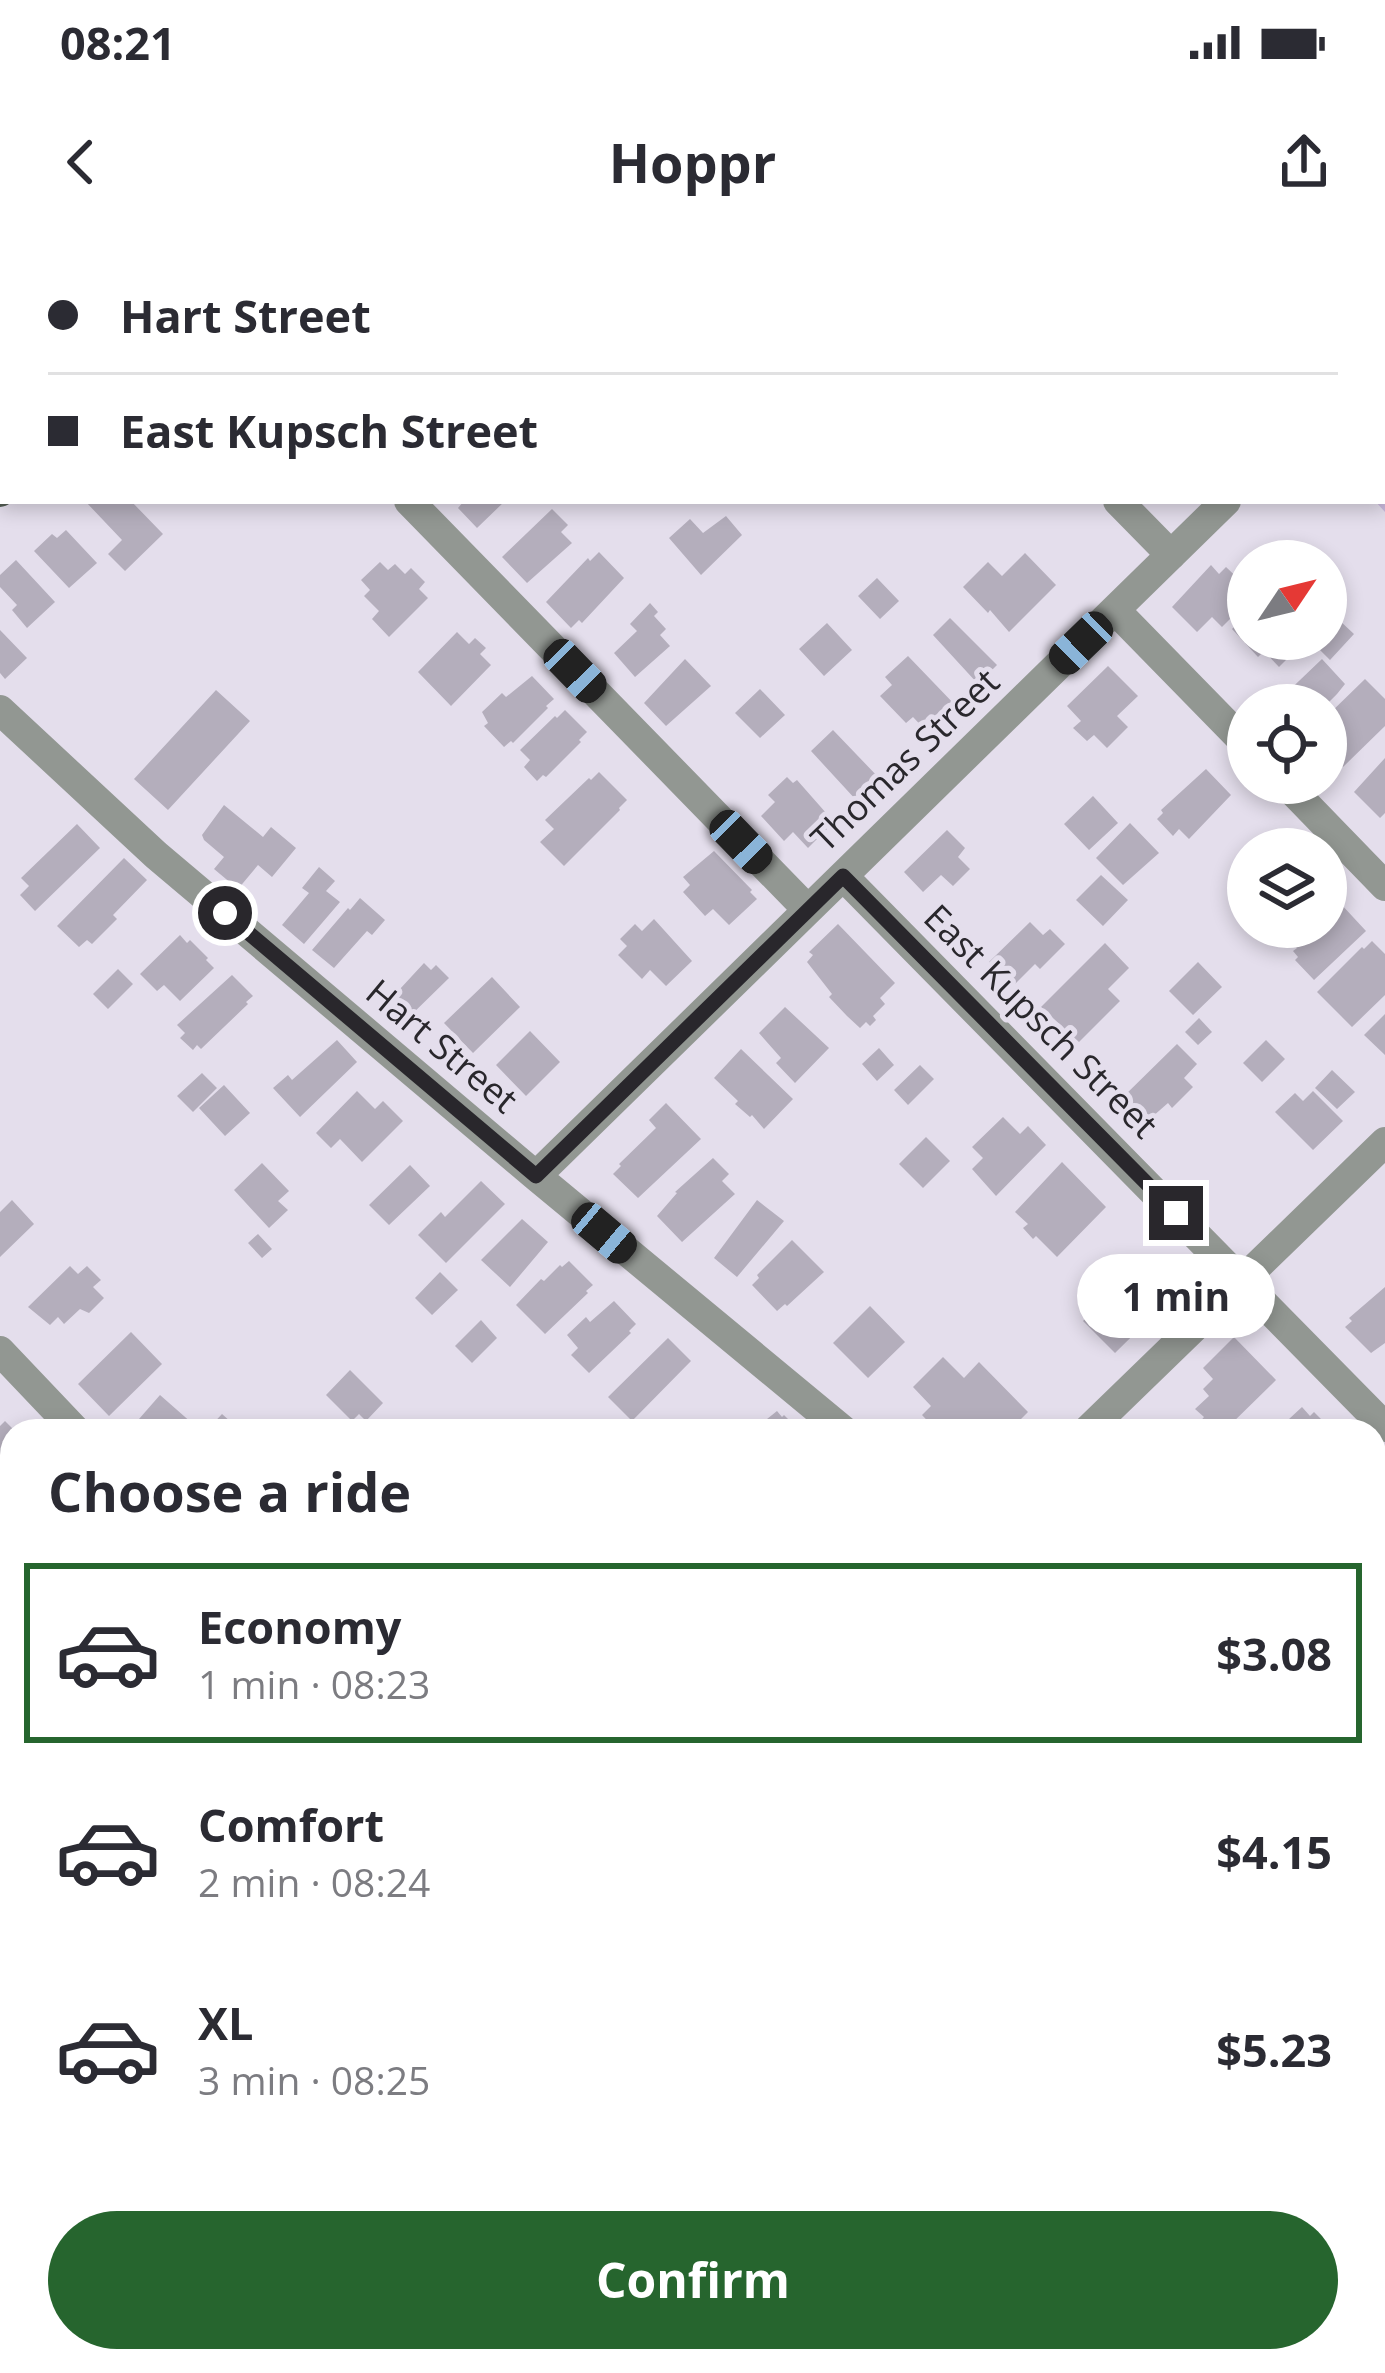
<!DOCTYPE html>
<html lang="en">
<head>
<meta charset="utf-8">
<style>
  :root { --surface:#fff; --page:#f2f2f3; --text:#2b2b33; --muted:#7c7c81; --line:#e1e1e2; --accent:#26652e }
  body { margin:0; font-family:"Open Sans",sans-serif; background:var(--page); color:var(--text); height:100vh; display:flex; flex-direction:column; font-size:45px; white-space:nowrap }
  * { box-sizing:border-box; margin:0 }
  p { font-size:39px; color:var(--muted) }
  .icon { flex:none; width:66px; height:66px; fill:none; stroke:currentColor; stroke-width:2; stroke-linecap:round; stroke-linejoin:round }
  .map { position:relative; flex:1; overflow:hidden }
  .sheet { position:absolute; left:0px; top:1179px; width:1386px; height:954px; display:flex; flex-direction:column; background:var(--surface); border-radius:36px 36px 0 0; box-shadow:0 6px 18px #0003 }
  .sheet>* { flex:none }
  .guide { position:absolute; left:0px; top:0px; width:1386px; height:264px; box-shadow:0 6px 18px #0003; display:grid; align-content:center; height:264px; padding:0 48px; background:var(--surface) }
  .needle { width:78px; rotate:55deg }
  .tools { position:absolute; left:1227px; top:300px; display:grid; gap:24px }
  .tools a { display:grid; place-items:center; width:120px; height:120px; border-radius:50%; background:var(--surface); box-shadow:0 6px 18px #0003; font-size:60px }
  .end { position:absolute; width:54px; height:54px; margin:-27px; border:15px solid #29272c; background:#fff; box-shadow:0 0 0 6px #fff }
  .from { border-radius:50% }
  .bubble { position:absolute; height:84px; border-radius:42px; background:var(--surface); box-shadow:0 6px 18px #0003; font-size:39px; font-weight:700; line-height:84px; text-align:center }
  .car { position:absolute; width:36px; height:72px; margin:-36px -18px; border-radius:15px; box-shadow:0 0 9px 3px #0007; background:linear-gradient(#222 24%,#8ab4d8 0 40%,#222 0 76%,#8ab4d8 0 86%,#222 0) }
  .guide b { display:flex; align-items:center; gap:42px; height:114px; font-size:45px }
  .guide b+b { border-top:3px solid var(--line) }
  .guide i { width:30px; height:30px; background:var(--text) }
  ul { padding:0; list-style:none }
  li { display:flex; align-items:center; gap:36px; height:180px; margin:0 24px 18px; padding:0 24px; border:6px solid transparent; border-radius:0px }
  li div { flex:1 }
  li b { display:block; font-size:45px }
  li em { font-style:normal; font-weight:700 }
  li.active { border-color:var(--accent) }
  li>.icon { width:108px; height:108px; stroke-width:1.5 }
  h2 { padding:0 48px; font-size:54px; line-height:144px }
  .primary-button { display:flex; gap:24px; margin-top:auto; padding:24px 48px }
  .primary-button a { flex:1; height:138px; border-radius:72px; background:var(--accent); color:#fff; font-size:48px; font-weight:700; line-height:138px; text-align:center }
  .status { display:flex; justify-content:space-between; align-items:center; height:84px; padding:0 60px; background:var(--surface); direction:ltr }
  .status svg { height:33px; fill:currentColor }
  header { display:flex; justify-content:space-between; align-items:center; height:156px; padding:0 48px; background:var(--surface); font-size:54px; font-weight:700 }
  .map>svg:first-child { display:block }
  .built { fill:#dbd1e7 }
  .green { fill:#c9b9dc }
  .building { fill:#b4aebc }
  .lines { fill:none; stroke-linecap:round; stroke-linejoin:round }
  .path { stroke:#a8a3ae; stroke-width:6; stroke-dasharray:9 9; stroke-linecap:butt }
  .minor { stroke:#929792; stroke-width:30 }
  .major { stroke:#525b52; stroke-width:30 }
  .route { stroke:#29272c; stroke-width:15 }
  .labels { text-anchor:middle; stroke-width:10; stroke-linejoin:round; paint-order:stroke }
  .street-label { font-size:36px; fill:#29272c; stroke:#e4deec }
</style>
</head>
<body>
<div class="status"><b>08:21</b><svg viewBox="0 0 49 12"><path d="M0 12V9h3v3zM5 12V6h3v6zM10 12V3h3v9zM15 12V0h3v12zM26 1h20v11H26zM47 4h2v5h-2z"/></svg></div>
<header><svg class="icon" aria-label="back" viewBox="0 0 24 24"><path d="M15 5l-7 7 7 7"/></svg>Hoppr<svg class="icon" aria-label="share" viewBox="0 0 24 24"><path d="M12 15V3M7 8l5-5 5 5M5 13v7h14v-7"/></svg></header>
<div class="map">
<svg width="1385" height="2133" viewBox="0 0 1385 2133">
  <rect width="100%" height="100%" fill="#e4deec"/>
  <path class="built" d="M1374,1725l11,11v397h-527l-4,-12h520z"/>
  <path class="green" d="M1218,0h167v272l-10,-11h8v-258h-167z
    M854,2121h144l3,12h-143z"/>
  <path class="building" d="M85,261h46l32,33 -38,37 -17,-17 14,-14z
    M464,261h41l-28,27 -19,-20z
    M552,269l16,16 -7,7 11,11 -45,40 -25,-26z
    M726,276l16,19 -41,40 -32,-37 21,-19 13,14z
    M66,290l31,33 -28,25 -35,-37 18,-17 5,4z
    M599,312l25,26 -42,45 -3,-3 -8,8 -25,-26 42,-44 2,3z
    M1025,313l31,32 -47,47 -19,-22 -2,3 -25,-26 25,-25 14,14z
    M16,320l39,42 -28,26 -15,-18 5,-5 -17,-18v-12z
    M380,322l8,8 7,-6 10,10 6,-6 14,14 -6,7 9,9 -39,39 -17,-18 7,-8 -15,-15 6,-6 -9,-10z
    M1211,325l8,9 7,-7 20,19 -7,6 9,9 -26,26 -10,-10 -15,15 -25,-25z
    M877,338l22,23 -19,18 -22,-23z
    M1326,345l17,17 -17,18z
    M650,363l8,9 -4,4 12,13 -6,6 10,11 -35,31 -21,-24 23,-22 -7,-7z
    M1248,373v26h59l-28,28 -15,-16 -6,6 -26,-28z
    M950,378l47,47 -19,19 -45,-49z
    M1339,380l15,14 -24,26 -15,-15 6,-6h5v-5z
    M827,383l25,27 -28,26 -25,-27z
    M0,390l27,28 -22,21 -5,-6z
    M457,392l12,12 6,-6 11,10 -6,6 11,11 -40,41 -33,-34z
    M908,416l49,51 -28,27 -16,-17 -7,6 -26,-27 12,-11 -7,-8z
    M685,419l26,27 -45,40 -22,-23z
    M1322,419l23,25 -8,10 -11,11h-44l-4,-4z
    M1108,426l30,30 -21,20 11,11 -21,21 -13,-13 -7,6 -14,-13 8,-7 -14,-15z
    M532,436l22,23 -8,7 2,2 -35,35 -2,-2 -7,6 -20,-21 4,-3 -6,-11 20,-19 4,4z
    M1365,439l20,20v27l-42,41 -8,-8 -9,9v-51z
    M760,449l25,26 -25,23 -25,-25z
    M216,450l34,31 -82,89 -34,-31z
    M565,470l22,22 -8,8 2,2 -35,35 -3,-2 -6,6 -13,-14 6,-7 -10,-10 35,-34 2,2z
    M833,490l47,49 -23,22 -46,-50z
    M1385,518v55l-5,5 -26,-26z
    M1206,529l25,26 -42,44 -10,-10 -6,7 -16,-17 6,-6 -2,-3z
    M599,532l28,28 -8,8 1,2 -56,56 -24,-24 14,-13 -9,-9 44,-42 2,2z
    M787,537l6,6 4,-3 37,42 -26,26 -15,-16 -9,9 -23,-25 14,-14 -7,-7z
    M1093,556l25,27 -29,27 -25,-26z
    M224,565l39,32 8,-10 25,21 -24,29 -14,-12 -20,24 -24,-20 10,-12 -20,-17 -2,-5z
    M1130,583l29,30 -36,32 -27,-27z
    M77,584l23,24 -65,63 -15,-16 9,-9 -8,-8z
    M947,590l18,18 -7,9 12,12 -17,17 -12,-11 -18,17 -19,-20z
    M714,611l38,39 -2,2 7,7 -28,26 -16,-16 -8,7 -22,-24 7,-7 -7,-8z
    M124,618l23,22 -34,35 4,4 -25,25 -5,-4 -8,7 -22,-21z
    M319,627l16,14 -9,10 14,11 -36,42 -22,-19 27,-32 -7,-5z
    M1101,635l27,25 -25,26 -27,-26z
    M360,658l25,22 -13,15 -5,-4 -33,37 -22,-18 36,-42 2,2z
    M1340,663l26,28 -52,49 -19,-20 3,-3 -5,-6 4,-3 -7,-8 15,-13h21v-13z
    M654,679l38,42 -26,25 -16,-16 -8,9 -24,-24 9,-9 -7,-7 15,-15 7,7z
    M1030,682l13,13 7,-6 15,15 -25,25 -5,-5 -22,22 -24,-24z
    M838,684l57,59 -15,15 5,6 -12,12 3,4 -6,6 -4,-4 -6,6 -13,-12 -18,-19 3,-3 -25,-32 6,-7 -4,-3z
    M180,695l7,8 3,-3 18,18 -2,2 8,8 -34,33 -16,-16 -7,6 -17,-17z
    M1372,701l13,13v41l-33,32 -35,-35 45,-45 2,2z
    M1105,703l24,25 -21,21 12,12 -41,41 -38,-35z
    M1198,722l24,25 -29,28 -24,-24z
    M424,723l7,7 5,-5 13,13 -45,44 -17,-19z
    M118,729l15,15 -25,25 -15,-15z
    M232,735l21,21 -7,6 2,2 -47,45 -4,-4 -4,5 -13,-12 5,-5 -8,-8z
    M492,737l28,30 -47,46 -29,-30z
    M785,767l44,41 -34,35 -19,-20 5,-5 -22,-25z
    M1385,774v41l-21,-20z
    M1199,778l13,14 -14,13 -13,-13z
    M530,791l30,31 -34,34 -30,-31z
    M337,800l20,22 -57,55 -27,-29 15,-13 4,5z
    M1266,800l19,19 -23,23 -19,-19z
    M1177,804l20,20 -13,14 9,9 -21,21 -4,-5 -24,21 -24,-24z
    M879,808l15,17 -17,16 -15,-17z
    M741,809l52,50 -29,30 -12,-14 -2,2 -15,-13 3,-3 -24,-23z
    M920,825l14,14 -26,26 -14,-15z
    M1332,830l23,22 -18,17 -22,-21z
    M202,833l15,15 -24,24 -16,-16z
    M224,845l26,28 -25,23 -26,-28z
    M357,851l18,18 8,-8 20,20 -41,41 -22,-23 -9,9 -15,-15z
    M1313,851l30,30 -30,29 -38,-38 20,-19 8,8z
    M666,863l35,36 -63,59 -25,-24 8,-8 -2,-2 37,-36 -7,-8z
    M1003,877l17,17 8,-8 18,19 -50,51 -24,-27 11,-11 -11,-11z
    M926,897l24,24 -27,27 -24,-24z
    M713,918l16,16 -7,7 13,13 -53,48 -25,-26 20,-23 -2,-1z
    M1062,922l44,45 -49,50 -21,-21 -3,3 -10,-11 5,-4 -13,-12z
    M262,923l27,28 -11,10 10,9 -19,18 -35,-38z
    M410,925l20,21 -41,39 -20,-20z
    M481,941l24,23 -59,59 -28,-28 23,-23 4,5z
    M12,960l22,24 -34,33v-45z
    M757,960l27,21 -47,56 -23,-19z
    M522,979l26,23 -38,45 -29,-27z
    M258,994l14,15 -10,9 -14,-15z
    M792,1000l32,32 -37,34 -2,-2 -8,7 -25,-26 7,-7 -2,-3z
    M1150,1015l32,32 -67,66 -32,-32 25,-25 -5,-5 16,-16 5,5z
    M569,1021l24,24 -7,6 2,2 -43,41 -29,-29 25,-26 3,2 16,-16 2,2z
    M70,1026l8,8 9,-8 14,14 -8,7 11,11 -15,15 -9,-4 -16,15 -6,-7 -8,8 -22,-18z
    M440,1032l18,18 -26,25 -17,-17z
    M1385,1047v56l-14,10 -26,-26 7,-6 -3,-3z
    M614,1061l22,23 -7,7 2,2 -42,40 -18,-18 7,-7 -11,-13 19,-18 4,5z
    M870,1066l35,36 -37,36 -35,-35z
    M481,1080l16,18 -25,25 -17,-17z
    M131,1092l31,32 -53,52 -31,-32z
    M1234,1097l42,43 -52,51h-19l-7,-7 6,-7 -9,-8 14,-13 -6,-7 10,-10 -10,-11z
    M668,1098l23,23 -59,60 -24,-24z
    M943,1117l21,21 15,-16 49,50 -19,19h-72l-15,-16 9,-9 -18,-19z
    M350,1130l33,33 -17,18 -7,-7 -7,7 -26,-26z
    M160,1155l41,36h-65l-4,-4z
    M1302,1167l8,9 4,-4 15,15 -4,4h-49z
    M777,1171l5,6 2,-2 16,16h-39l-4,-4z
    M222,1174l19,17h-35z
    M5,1181l7,7v50l-12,12v-64z
    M0,1279l12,12v20l-11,11 11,11v62l-12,-12z
    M1374,1288l11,15v6l-5,5 5,5v17l-11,11z
    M1374,1386l11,12v30l-11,11z
    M12,1524v52l-12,-12v-28z
    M1385,1588v65l-11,-11v-43z
    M12,1651v55l-6,6 -3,-4 -3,4v-49z
    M8,1844l4,5v54l-9,-11 -3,2v-43z
    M1374,1881l11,28v4l-7,3 7,17v3l-5,2 5,17v127l-11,4z
    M0,2043l7,7 5,-5v70l-12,-12z
    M172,2121h75l-12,12h-63l-6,-6z
    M364,2121h35l-17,12h-6z
    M1012,2121h150l4,12h-150z
    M1210,2121h54v1l-13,4 2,7h-39z"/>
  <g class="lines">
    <path class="path" d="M1380,2084l5,16
      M1374,2110l11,-4
      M998,2121l3,12
      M1368,2121l4,12
      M1001,2133l14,-5"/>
    <path class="minor" d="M441,0l3,3
      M857,0l3,3
      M409,261l399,409
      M1118,261l53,54
      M1115,370l133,136
      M0,470l156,145 380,321 308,255
      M1285,543l100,103
      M843,636l542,551
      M536,936l690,-675
      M0,1111l76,80
      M1087,1191l298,-289
      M0,1455l12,-12
      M1374,1725l11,11
      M1374,1865l11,-4
      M0,1992l12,-10
      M854,2121l4,12
      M471,2133l12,-12
      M810,2133l13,-12"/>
    <path class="major" d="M256,3l3,-3
      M0,252l3,-3"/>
  </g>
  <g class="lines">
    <path class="route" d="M225,673l311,263 307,-300 333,337"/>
  </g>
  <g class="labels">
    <g class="street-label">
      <text transform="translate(905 520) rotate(-44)" y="13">Thomas Street</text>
      <text transform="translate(1041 781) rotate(45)" y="13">East Kupsch Street</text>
      <text transform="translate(442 806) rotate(40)" y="13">Hart Street</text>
    </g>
  </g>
</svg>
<div class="tools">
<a><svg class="needle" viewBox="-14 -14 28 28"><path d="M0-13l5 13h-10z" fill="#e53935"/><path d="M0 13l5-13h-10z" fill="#7c7c81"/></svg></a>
<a><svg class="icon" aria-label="locate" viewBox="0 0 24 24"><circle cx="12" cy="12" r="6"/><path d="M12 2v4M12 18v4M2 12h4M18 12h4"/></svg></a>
<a><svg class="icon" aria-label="layers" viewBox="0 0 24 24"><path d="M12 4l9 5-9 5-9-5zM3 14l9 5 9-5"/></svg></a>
</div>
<i class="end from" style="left:225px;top:673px"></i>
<i class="end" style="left:1176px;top:973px"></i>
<div class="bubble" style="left:1077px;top:1014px;width:198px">1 min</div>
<i class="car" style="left:1081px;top:403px;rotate:226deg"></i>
<i class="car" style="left:575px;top:431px;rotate:136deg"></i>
<i class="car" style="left:741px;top:602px;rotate:136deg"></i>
<i class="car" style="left:604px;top:993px;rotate:130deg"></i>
<div class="guide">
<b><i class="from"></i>Hart Street</b>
<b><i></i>East Kupsch Street</b>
</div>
<section class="sheet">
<h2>Choose a ride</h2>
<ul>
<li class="active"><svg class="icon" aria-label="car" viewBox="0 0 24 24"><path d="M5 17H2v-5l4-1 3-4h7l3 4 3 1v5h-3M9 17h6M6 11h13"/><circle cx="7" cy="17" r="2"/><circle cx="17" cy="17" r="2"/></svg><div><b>Economy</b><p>1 min · 08:23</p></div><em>$3.08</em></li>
<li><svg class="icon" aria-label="car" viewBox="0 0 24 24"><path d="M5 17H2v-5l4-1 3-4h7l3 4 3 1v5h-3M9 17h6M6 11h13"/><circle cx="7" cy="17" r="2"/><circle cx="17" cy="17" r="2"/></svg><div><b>Comfort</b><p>2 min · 08:24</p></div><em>$4.15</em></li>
<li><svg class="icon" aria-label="car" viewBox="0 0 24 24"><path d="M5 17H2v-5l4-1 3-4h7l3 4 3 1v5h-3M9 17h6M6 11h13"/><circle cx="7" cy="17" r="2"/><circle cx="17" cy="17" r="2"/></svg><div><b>XL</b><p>3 min · 08:25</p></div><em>$5.23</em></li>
</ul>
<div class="primary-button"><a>Confirm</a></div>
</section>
</div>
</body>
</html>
